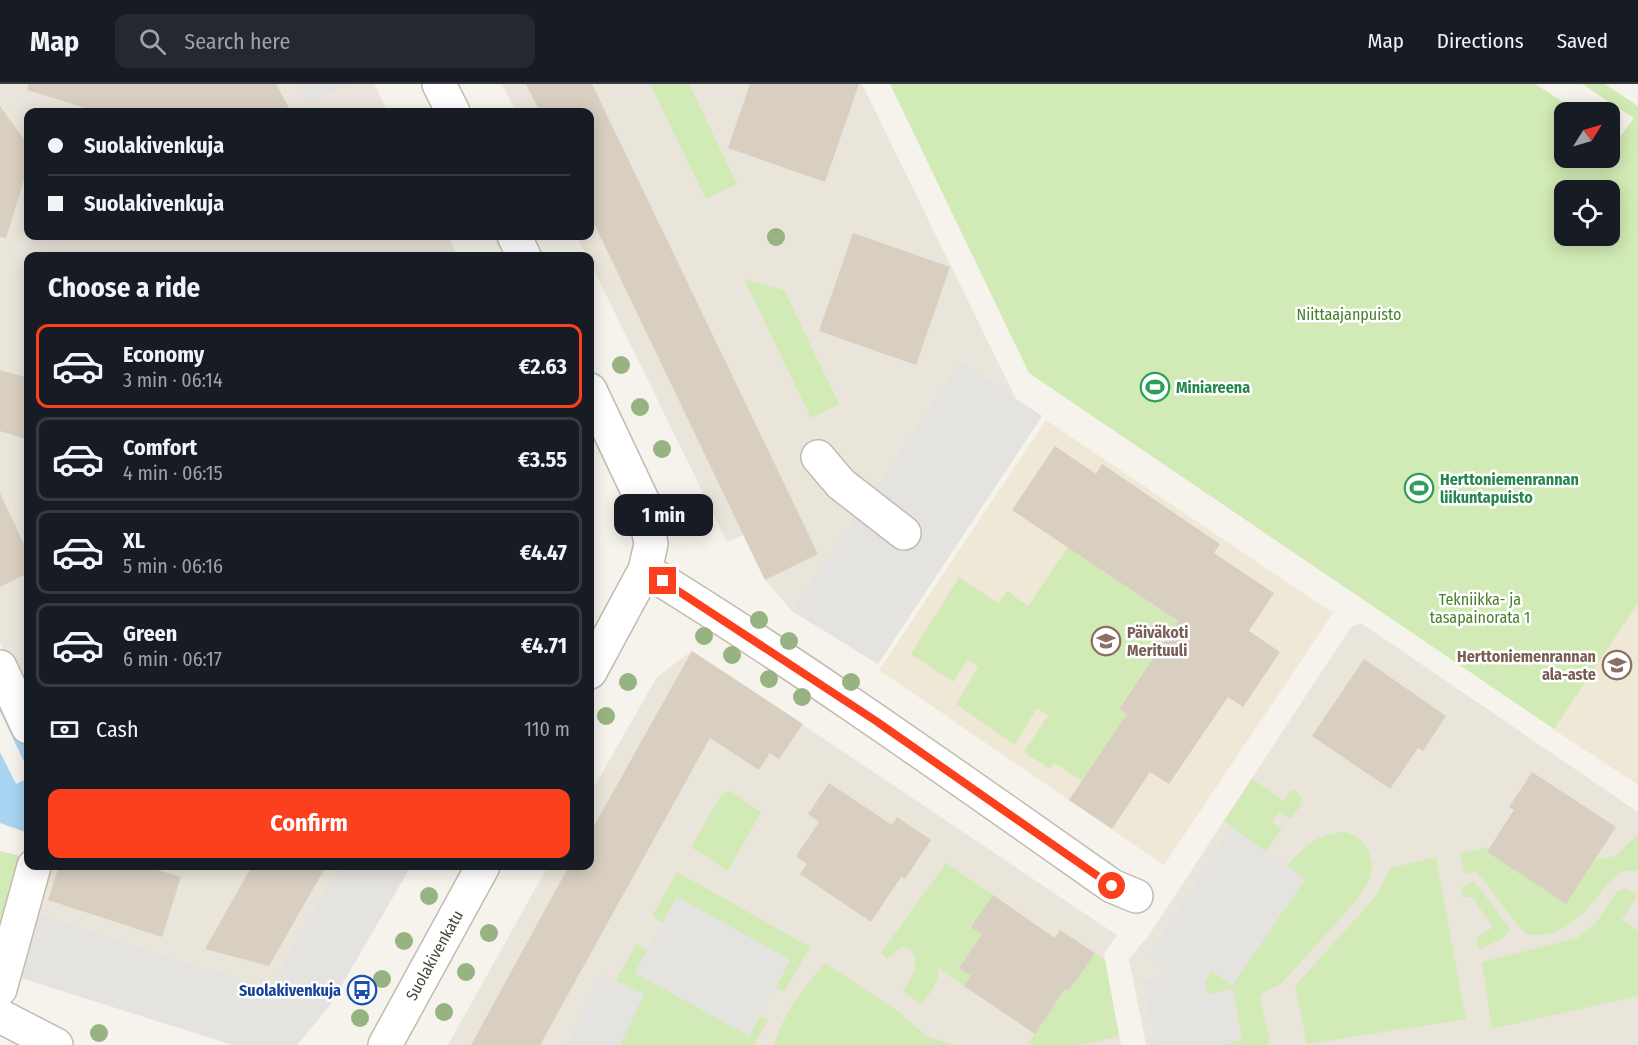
<!DOCTYPE html>
<html lang="en">
<head>
<meta charset="utf-8">
<style>
  :root { --surface:#171b24; --page:#242831; --text:#f1f3f6; --muted:#9ea1a6; --line:#363941; --accent:#fc3f1d }
  body { margin:0; font-family:"Fira Sans Condensed",sans-serif; background:var(--page); color:var(--text); height:100vh; display:flex; flex-direction:column; font-size:22px; white-space:nowrap }
  * { box-sizing:border-box; margin:0 }
  p { font-size:20px; color:var(--muted) }
  .icon { flex:none; width:33px; height:33px; fill:none; stroke:currentColor; stroke-width:2; stroke-linecap:round; stroke-linejoin:round }
  .map { position:relative; flex:1; overflow:hidden }
  .panel { position:absolute; left:24px; top:168px; width:570px; height:618px; display:flex; flex-direction:column; background:var(--surface); border-radius:12px; box-shadow:0 3px 15px #0003 }
  .panel>* { flex:none }
  .guide { position:absolute; left:24px; top:24px; width:570px; height:132px; border-radius:12px; box-shadow:0 3px 15px #0003; display:grid; align-content:center; height:132px; padding:0 24px; background:var(--surface) }
  .needle { width:39px; rotate:53deg }
  .buttons { position:absolute; left:1554px; top:18px; display:grid; gap:12px }
  .buttons a { display:grid; place-items:center; width:66px; height:66px; border-radius:12px; background:var(--surface); box-shadow:0 3px 15px #0003; font-size:30px }
  .end { position:absolute; width:27px; height:27px; margin:-14px; border:8px solid #fc3f1d; background:#fff; box-shadow:0 0 0 3px #fff }
  .from { border-radius:50% }
  .bubble { position:absolute; height:42px; border-radius:12px; background:var(--surface); box-shadow:0 3px 15px #0003; font-size:20px; font-weight:700; line-height:42px; text-align:center }
  .guide b { display:flex; align-items:center; gap:21px; height:57px; font-size:22px }
  .guide b+b { border-top:2px solid var(--line) }
  .guide i { width:15px; height:15px; background:var(--text) }
  ul { padding:0; list-style:none }
  li { display:flex; align-items:center; gap:18px; height:84px; margin:0 12px 9px; padding:0 12px; border:3px solid var(--line); border-radius:12px }
  li div { flex:1 }
  li b { display:block; font-size:22px }
  li em { font-style:normal; font-weight:700 }
  li.selected { border-color:var(--accent) }
  li>.icon { width:54px; height:54px; stroke-width:1.5 }
  h2 { padding:0 24px; font-size:27px; line-height:72px }
  .pay { display:flex; align-items:center; gap:15px; height:66px; padding:0 24px; font-size:22px }
  .pay p { margin-inline-start:auto }
  .action { display:flex; gap:12px; margin-top:auto; padding:12px 24px }
  .action a { flex:1; height:69px; border-radius:12px; background:var(--accent); color:#fff; font-size:24px; font-weight:700; line-height:69px; text-align:center }
  header { display:flex; align-items:center; gap:36px; box-sizing:border-box; height:84px; padding:0 30px; background:var(--surface); border-bottom:2px solid var(--line) }
  header strong { font-size:28px }
  nav { display:flex; gap:33px; margin-inline-start:auto; font-size:21px }
  .search { width:420px; height:54px; background:var(--page); display:flex; align-items:center; gap:15px; box-sizing:border-box; padding:0 21px; border-radius:12px; color:var(--muted); font-size:22px }
  .map>svg:first-child { display:block }
  .residential { fill:#eae5da }
  .education { fill:#efe8d6 }
  .green { fill:#d2eab5; fill-rule:evenodd }
  .parking { fill:#e5e3e0 }
  .water { fill:#a9d4f2 }
  .pier { fill:#f6f3ec }
  .building { fill:#d8cfc1 }
  .lines { fill:none; stroke-linecap:round; stroke-linejoin:round }
  .minor-casing { stroke:#c2bbae; stroke-width:36 }
  .minor { stroke:#fff; stroke-width:33 }
  .tree { fill:#97b381 }
  .route { stroke:#fc3f1d; stroke-width:8 }
  .labels { text-anchor:middle; stroke-width:5; stroke-linejoin:round; paint-order:stroke }
  .park-label { font-size:16px; fill:#4a7f2a; stroke:#fff }
  .leisure-label { font-size:16px; font-weight:bold; fill:#27864d; stroke:#fff; text-anchor:start }
  .education-label { font-size:16px; font-weight:bold; fill:#785e54; stroke:#fff; text-anchor:start }
  .street-label { font-size:16px; fill:#4b4439; stroke:#fff }
  .transit-label { font-size:16px; font-weight:bold; fill:#164399; stroke:#fff; text-anchor:end }
</style>
</head>
<body>
<header>
<strong>Map</strong>
<div class="search"><svg class="icon" aria-label="search" viewBox="0 0 24 24"><circle cx="10" cy="10" r="6"/><path d="M15 15l6 6"/></svg>Search here</div>
<nav><a>Map</a><a>Directions</a><a>Saved</a></nav>
</header>
<div class="map">
<svg width="1638" height="961" viewBox="0 0 1638 961">
  <rect width="100%" height="100%" fill="#f6f3ec"/>
  <path class="residential" d="M0,0h374l14,28h-360v124h420l10,20h-430v445l-28,-59z
    M502,0h360l154,315 26,17 -164,248 -86,-53 -27,-31 -22,-45 -16,7 -137,-280v-6h-3l-11,-20h14v-124h-74z
    M1361,539l277,189v233h-492l-17,-86 20,-24 202,-308z
    M692,567l425,284 -13,19 17,91h-673l100,-179h42v-72l67,-117z
    M48,782h363l-81,139 -33,40h-64l-218,-69z"/>
  <path class="education" d="M1046,336l287,193 -169,252 -285,-195z
    M1638,518v183l-85,-56z"/>
  <path class="green" d="M650,0h39l48,100 -31,15z
    M890,0h645l44,28h-15v46h46v-26l9,6 15,-20 -52,-34h23l33,22v497l-84,126 -525,-356zM1564,106h46v46h-46z
    M744,195l40,11 55,114 -28,14z
    M1068,463l110,74 -59,87 8,6 -19,29 42,28 -61,15 -34,-23 -5,6 -26,-17 24,-36 -11,-8 -22,37 -59,-41 22,-37 -10,-7 -15,22 -42,-28 48,-77 39,26 9,-12 21,15z
    M1252,695l31,21 10,-11 9,8 -2,9 -9,13 -12,-7 -7,10 10,6 -16,24 -42,-31z
    M730,707l31,21 -33,59 -37,-24 28,-48 5,-6z
    M1345,748l11,4 11,12 6,17 -5,17 -11,18 -76,84 -19,9 -2,5 10,42 -3,5h-44l18,-6 -9,-50 -24,6 -3,-13 6,-11 22,13 72,-105 -18,-13c18,-20 29,-32 58,-34z
    M1638,750v37c-4,0 -10,-1 -14,0 -7,1 -13,10 -18,15 -20,25 -45,56 -81,48l-49,-63 -12,3 -4,-21 30,-6 -3,5 79,52 29,-44 20,-4z
    M0,767l17,4 6,5 -23,82z
    M1436,773l30,162 -159,25 -12,-58 81,-90 14,-28z
    M946,779l47,32 -21,32 10,7 -23,34 12,8 -7,10 -26,-19c2,15 -8,26 -17,38l-18,-14c9,-15 20,-27 6,-43l-8,-1 -14,12 -6,-6z
    M677,788l133,75 -26,45 -8,-5 14,-27 -113,-63 -14,26 -11,-7z
    M1474,797l36,48 -8,10 -22,10h-2l-2,-11 17,-11 -20,-29 -10,-1 -2,-9z
    M1625,804l13,7 -16,24 16,12v65l-146,33 -10,-67 95,-24 19,-15 21,-31z
    M636,860l11,6 -12,23 114,63 11,-20 8,4 -14,25h-134l24,-51 -28,-13z
    M1095,869l10,7 14,76 -39,9h-53l38,-56 4,2z
    M825,879l73,48 28,25 28,9h-180c10,-33 29,-56 51,-82z"/>
  <path class="parking" d="M298,0h49l-39,20z
    M961,278l81,54 -164,248 -86,-53z
    M1232,743l73,52 -72,106 -21,-14 -7,11 3,13 25,-6 9,51 -25,5h-62l-12,-65 26,-4v-5l-21,-15z
    M339,782h72l-81,139 -33,40h-64l-218,-69 19,-62 235,75z
    M677,813l113,63 -41,76 -114,-63z
    M601,889l43,21 -24,51h-54z"/>
  <path class="water" d="M0,608l28,59v82l-28,-10z"/>
  <path class="pier" d="M0,627l28,59v8l-12,6 -16,-32z"/>
  <path class="building" d="M28,0h248l15,28h-193l-71,-22z
    M526,0h66l226,470 -53,26 -175,-365v-103h-50z
    M750,0h109l-34,98 -97,-34z
    M0,22l28,39v22l-22,71 -6,-1z
    M853,149l97,34 -34,98 -97,-34z
    M0,286l28,8v62l-28,-9z
    M1055,362l41,28 6,-10 118,80 -6,9 60,40 -25,38 31,21 -37,55 -15,-10 -59,87 -19,-12 -38,57 -43,-29 58,-86 -8,-5 59,-88 -166,-111z
    M0,409l28,60v20l-28,14z
    M692,567l111,73 -24,35 -9,-6 -11,17 -49,-32 -170,307h-69l98,-179h21v-33z
    M1364,575l82,57 -23,35 -5,-3 -28,41 -78,-53z
    M1532,688l84,55 -50,77 -79,-52 27,-42 -5,-3z
    M829,699l63,42 5,-8 34,23 -26,39 -4,-2 -30,45 -71,-48 7,-10 -11,-8 23,-34 -11,-8z
    M59,782h85l37,11 -19,60 -114,-37z
    M252,782h74l-57,100 -64,-17z
    M993,811l62,43 5,-8 35,23 -26,38 -4,-2 -30,45 -71,-48 7,-10 -12,-8 23,-34 -11,-7z"/>
  <g class="lines">
    <g class="minor-casing">
      <path id="minor" d="M439,0l14,28
        M514,152l10,20
        M590,306l53,112 8,42 -6,26 -55,102
        M818,373l23,27 63,49
        M645,486c160,98 313,208 467,316l24,10
        M0,583l28,60
        M0,905l34,-123
        M0,932l56,29
        M385,961l98,-179"/>
    </g>
    <use href="#minor" class="minor"/>
  </g>
  <g class="tree">
    <circle cx="776" cy="153" r="9"/>
    <circle cx="621" cy="281" r="9"/>
    <circle cx="640" cy="323" r="9"/>
    <circle cx="662" cy="365" r="9"/>
    <circle cx="759" cy="536" r="9"/>
    <circle cx="704" cy="552" r="9"/>
    <circle cx="789" cy="557" r="9"/>
    <circle cx="732" cy="571" r="9"/>
    <circle cx="769" cy="595" r="9"/>
    <circle cx="628" cy="598" r="9"/>
    <circle cx="851" cy="598" r="9"/>
    <circle cx="802" cy="613" r="9"/>
    <circle cx="606" cy="632" r="9"/>
    <circle cx="429" cy="812" r="9"/>
    <circle cx="489" cy="849" r="9"/>
    <circle cx="404" cy="857" r="9"/>
    <circle cx="466" cy="888" r="9"/>
    <circle cx="382" cy="895" r="9"/>
    <circle cx="444" cy="928" r="9"/>
    <circle cx="360" cy="934" r="9"/>
    <circle cx="99" cy="949" r="9"/>
  </g>
  <g class="lines">
    <path class="route" d="M663,497l213,140 236,165"/>
  </g>
  <defs>
    <g id="stadium-ring" transform="scale(1.5)"><circle r="9.5" fill="#fff" stroke="#2e9e5b" stroke-width="1.5"/><path d="M0-5a6.5 5 0 1 0 0 10a6.5 5 0 1 0 0-10ZM-3.5-1.8h7v3.6h-7Z" fill="#2e9e5b"/></g>
    <g id="school-ring" transform="scale(1.5)"><circle r="9.5" fill="#fff" stroke="#8d6e63" stroke-width="1.5"/><path d="M0-5L7-2L0 1L-7-2ZM-4 1L0 2.5L4 1V4Q0 6-4 4Z" fill="#8d6e63"/></g>
    <g id="bus-ring" transform="scale(1.5)"><circle r="9.5" fill="#fff" stroke="#1a4fb4" stroke-width="1.5"/><path d="M-5-6H5V4H4V6H2V4H-2V6H-4V4H-5ZM-3.5-4V0h7V-4ZM-3.5 1.2v1.5H-2V1.2ZM2 1.2v1.5H3.5V1.2Z" fill="#1a4fb4"/></g>
  </defs>
  <g fill-rule="evenodd">
    <use href="#stadium-ring" x="1155" y="303"/>
    <use href="#stadium-ring" x="1419" y="404"/>
    <use href="#school-ring" x="1106" y="557"/>
    <use href="#school-ring" x="1617" y="581"/>
    <use href="#bus-ring" x="362" y="906"/>
  </g>
  <g class="labels">
    <g class="park-label">
      <text x="1349" y="236">Niittaajanpuisto</text>
      <text x="1480" y="521">Tekniikka- ja<tspan x="1480" dy="18">tasapainorata 1</tspan></text>
    </g>
    <g class="leisure-label">
      <text x="1176" y="309">Miniareena</text>
      <text x="1440" y="401">Herttoniemenrannan<tspan x="1440" dy="18">liikuntapuisto</tspan></text>
    </g>
    <g class="education-label">
      <text x="1127" y="554">Päiväkoti<tspan x="1127" dy="18">Merituuli</tspan></text>
      <text x="1596" y="578" text-anchor="end">Herttoniemenrannan<tspan x="1596" dy="18">ala-aste</tspan></text>
    </g>
    <g class="street-label">
      <text transform="translate(434 871) rotate(-61)" y="6">Suolakivenkatu</text>
    </g>
    <g class="transit-label">
      <text x="341" y="912">Suolakivenkuja</text>
    </g>
  </g>
</svg>
<div class="buttons">
<a><svg class="needle" viewBox="-14 -14 28 28"><path d="M0-13l5 13h-10z" fill="#e53935"/><path d="M0 13l5-13h-10z" fill="#9ea1a6"/></svg></a>
<a><svg class="icon" aria-label="locate" viewBox="0 0 24 24"><circle cx="12" cy="12" r="6"/><path d="M12 2v4M12 18v4M2 12h4M18 12h4"/></svg></a>
</div>
<i class="end from" style="left:1112px;top:802px"></i>
<i class="end" style="left:663px;top:497px"></i>
<div class="bubble" style="left:614px;top:410px;width:99px">1 min</div>
<div class="guide">
<b><i class="from"></i>Suolakivenkuja</b>
<b><i></i>Suolakivenkuja</b>
</div>
<section class="panel">
<h2>Choose a ride</h2>
<ul>
<li class="selected"><svg class="icon" aria-label="car" viewBox="0 0 24 24"><path d="M5 17H2v-5l4-1 3-4h7l3 4 3 1v5h-3M9 17h6M6 11h13"/><circle cx="7" cy="17" r="2"/><circle cx="17" cy="17" r="2"/></svg><div><b>Economy</b><p>3 min · 06:14</p></div><em>€2.63</em></li>
<li><svg class="icon" aria-label="car" viewBox="0 0 24 24"><path d="M5 17H2v-5l4-1 3-4h7l3 4 3 1v5h-3M9 17h6M6 11h13"/><circle cx="7" cy="17" r="2"/><circle cx="17" cy="17" r="2"/></svg><div><b>Comfort</b><p>4 min · 06:15</p></div><em>€3.55</em></li>
<li><svg class="icon" aria-label="car" viewBox="0 0 24 24"><path d="M5 17H2v-5l4-1 3-4h7l3 4 3 1v5h-3M9 17h6M6 11h13"/><circle cx="7" cy="17" r="2"/><circle cx="17" cy="17" r="2"/></svg><div><b>XL</b><p>5 min · 06:16</p></div><em>€4.47</em></li>
<li><svg class="icon" aria-label="car" viewBox="0 0 24 24"><path d="M5 17H2v-5l4-1 3-4h7l3 4 3 1v5h-3M9 17h6M6 11h13"/><circle cx="7" cy="17" r="2"/><circle cx="17" cy="17" r="2"/></svg><div><b>Green</b><p>6 min · 06:17</p></div><em>€4.71</em></li>
</ul>
<div class="pay"><svg class="icon" aria-label="cash" viewBox="0 0 24 24"><path d="M3 7h18v10H3z"/><circle cx="12" cy="12" r="2"/></svg>Cash<p>110 m</p></div>
<div class="action"><a>Confirm</a></div>
</section>
</div>
</body>
</html>
